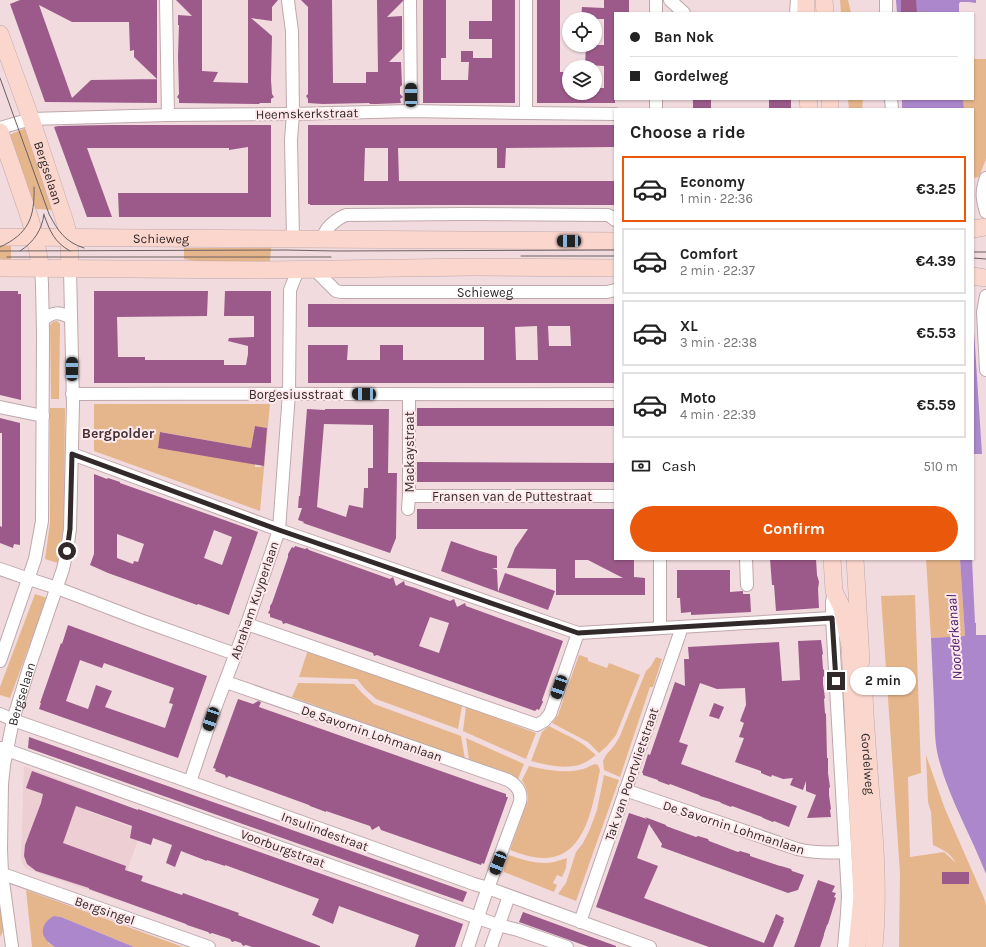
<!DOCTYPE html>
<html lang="en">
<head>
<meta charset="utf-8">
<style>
  :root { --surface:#fff; --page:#f2f2f2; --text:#222; --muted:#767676; --line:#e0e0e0; --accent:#ea580c }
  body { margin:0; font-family:Karla,sans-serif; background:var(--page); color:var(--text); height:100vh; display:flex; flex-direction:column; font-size:15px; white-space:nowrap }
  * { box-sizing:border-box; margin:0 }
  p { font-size:13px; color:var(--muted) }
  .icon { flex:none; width:22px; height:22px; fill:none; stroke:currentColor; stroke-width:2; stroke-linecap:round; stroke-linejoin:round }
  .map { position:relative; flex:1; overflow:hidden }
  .sheet { position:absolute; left:614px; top:108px; width:360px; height:452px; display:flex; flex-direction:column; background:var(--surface); border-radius:0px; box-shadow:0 1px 3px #0004 }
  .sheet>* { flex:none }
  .banner { position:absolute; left:614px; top:12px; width:360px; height:88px; border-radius:0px; box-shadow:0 1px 3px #0004; display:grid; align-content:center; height:88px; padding:0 16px; background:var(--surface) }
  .fabs { position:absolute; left:562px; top:12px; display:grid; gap:8px }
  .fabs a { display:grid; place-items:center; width:40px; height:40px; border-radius:50%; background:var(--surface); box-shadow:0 1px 3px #0004; font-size:20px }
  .end { position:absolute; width:18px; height:18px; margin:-9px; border:5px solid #31292a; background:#fff; box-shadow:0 0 0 2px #fff }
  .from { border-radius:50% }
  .bubble { position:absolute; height:28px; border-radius:14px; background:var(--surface); box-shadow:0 1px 3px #0004; font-size:13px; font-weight:700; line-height:28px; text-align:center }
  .car { position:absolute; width:12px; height:24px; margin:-12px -6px; border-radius:5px; box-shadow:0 0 3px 1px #0007; background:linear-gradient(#222 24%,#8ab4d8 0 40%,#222 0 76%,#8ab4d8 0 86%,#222 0) }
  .banner b { display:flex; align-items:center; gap:14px; height:38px; font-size:15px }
  .banner b+b { border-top:1px solid var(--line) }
  .banner i { width:10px; height:10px; background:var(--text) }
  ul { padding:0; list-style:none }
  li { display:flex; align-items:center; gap:12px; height:66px; margin:0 8px 6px; padding:0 8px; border:2px solid var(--line); border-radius:0px }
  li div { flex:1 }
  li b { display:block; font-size:15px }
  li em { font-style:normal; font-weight:700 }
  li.current { border-color:var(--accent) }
  li>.icon { width:36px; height:36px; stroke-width:1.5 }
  h2 { padding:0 16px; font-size:18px; line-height:48px }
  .pay { display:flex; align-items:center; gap:10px; height:44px; padding:0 16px; font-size:15px }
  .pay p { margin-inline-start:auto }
  .action { display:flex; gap:8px; margin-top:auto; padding:8px 16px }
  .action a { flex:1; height:46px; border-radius:24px; background:var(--accent); color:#fff; font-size:16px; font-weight:700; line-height:46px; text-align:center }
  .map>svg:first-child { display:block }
  .built { fill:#ecced3 }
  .green { fill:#e5b68b; fill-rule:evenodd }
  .water { fill:#ac87cb }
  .building { fill:#9c5a8a; fill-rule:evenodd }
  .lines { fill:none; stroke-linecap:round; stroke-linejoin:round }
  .street-casing { stroke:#bea8ac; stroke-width:14 }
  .secondary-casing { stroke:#bea8ac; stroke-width:18 }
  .street { stroke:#fff; stroke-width:12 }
  .secondary { stroke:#fbd6cc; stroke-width:17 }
  .tram { stroke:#6c6061; stroke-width:1 }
  .route { stroke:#31292a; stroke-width:5 }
  .labels { text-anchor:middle; stroke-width:4; stroke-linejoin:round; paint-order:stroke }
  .street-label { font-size:13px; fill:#31292a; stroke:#ffe8ec }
  .neighbourhood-label { font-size:14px; font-weight:bold; fill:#433235; stroke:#ffe8ec }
  .water-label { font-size:14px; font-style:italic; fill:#471466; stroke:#ffe8ec }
</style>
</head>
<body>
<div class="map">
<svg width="986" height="947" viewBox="0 0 986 947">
  <rect width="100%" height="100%" fill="#f1dbde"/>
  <path class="built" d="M24,766l67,25 -6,19 56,21 -24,69 -87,-30 -4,-2 -4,-5 -1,-6z"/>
  <path class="green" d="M840,0h8l3,13h-10z
    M973,59h13v100l-7,18 -6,1v-69h-9l-1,-10h10z
    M848,99h15l-1,10h-13z
    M26,128l29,82 -20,-1 -26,-74z
    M0,245h11v15h-11z
    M184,248h87l-1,14h-70l-16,-3z
    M57,321l3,3 -1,75h-8l-1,-74 3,-3z
    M94,404h176l-10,107 -166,-60zM255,426l12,2 -3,36 -3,3h-6v-3l-97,-17 3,-15 90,16z
    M50,408h15l-1,124 -6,31 -13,-4 5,-36z
    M926,559h34l5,77 -34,2z
    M35,594l12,4 -37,100 -10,-3v-8z
    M915,595l6,178 -13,4 2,80 34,-5 12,11c-7,-11 -11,-12 -23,-18l-2,-33 -3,-10 -2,-47 19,54 39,89 2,7v42h-87l1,-74 -19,-277z
    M308,650l154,56 -4,23 -82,-30 -11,-10 -8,-10 -58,-2z
    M579,655l9,3v3l19,7 2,-5 31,12 -24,60 -9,11 -8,7 -11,-11 -36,-19 6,-8z
    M656,657l6,2 -9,28h-3l-30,90 -16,-7 -1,-9 3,-6 8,-9 6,-10 26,-65 5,-5z
    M298,683l56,1 8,9 12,11 87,32 4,23 -173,-62z
    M466,707l70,26 -10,26 -63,-28z
    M549,726c12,7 24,11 35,19 4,3 8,7 12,10 -5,4 -11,8 -17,10 -16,4 -33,0 -48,-4l11,-29z
    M466,738l58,26 -6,15 -6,-4 -43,-15z
    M595,764l3,1 2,5c-7,32 -13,89 -57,88 -11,0 -22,-4 -33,-8l18,-50c0,-8 -2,-13 -6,-20l7,-14c17,4 37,8 54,3 4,-1 8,-4 12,-5z
    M604,775l15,5 -43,121 -18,-7 8,-11 10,-31 7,-9 7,-14 7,-19z
    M509,855c14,5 30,10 45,7 4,-1 9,-3 13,-4l-1,10 -4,9 -5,-2 -4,8 4,2 -3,7 -50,-20v-4z
    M26,890l157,57h-49l-73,-30 -7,-1 -6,27 7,4h-23z
    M0,899c1,10 7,30 0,38z"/>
  <path class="water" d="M896,0h80v3l-7,-1h-9l-1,2v9h-62z
    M902,99h61l1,10h-62z
    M973,316l9,138h-9z
    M960,559h12l3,64h1v12h10v239c-15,-39 -38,-77 -48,-118 -4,-17 -3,-34 -4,-52 -1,-22 -2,-44 -3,-66l34,-2z
    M54,916l7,1 73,30h-79c-4,-3 -8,-5 -10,-9 -6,-9 1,-18 9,-22z"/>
  <path class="building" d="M20,0h137v103l-112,-1 -35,-98zM39,5l33,17h57l1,29 4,-1v7l23,22 -66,1 -19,18z
    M176,0h26v71l16,1 -5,10 35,1v-83h30l-6,7v14l-21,-3 21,18 -1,44 1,14 2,3 -3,2v4h-11l-1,1 -80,-1v-4l-2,-2 2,-3 -1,-38 1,-31h-1v-10l14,1z
    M301,0h31l1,83h33v-11h12l-1,-72h26v1l-16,16 15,-1v33l-13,13h12l1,23 -2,2v7l3,3 -3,2 1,4 -24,1h-7l-1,-1 -46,1 -15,-1v-4l-2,-3 2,-2v-87z
    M423,0h23v58h-5v22h27l1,-18h-8v-11h12v7h19v-19h-23v-18h23v-21h23v103h-92z
    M537,0h23v72h9v21h26v-5h9v-22l-19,-1 1,-20h18v-26h-23l1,-12 22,1v-8h25v13h-14v90h-78z
    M901,0h15l1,13h-16z
    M693,99h18v10h-18z
    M769,99h22v10h-22z
    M109,125h162v92h-152l-1,-24h130v-46l-19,3v-2h-142l25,69h-25l-33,-90 4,-1z
    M308,125h307v22l-109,1 -1,20h-8v-20h-99l1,33h216v24h-305v-1h-2zM365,148h23v33h-24z
    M0,291h18v3h3v106l-21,-5z
    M94,291h114l-1,25 -90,1 1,40h27v3h79v5h22l2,-11v-8l-20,-5 1,-3 25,-1v-21h-30l1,-25h46v92h-177z
    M308,304h307v79h-307v-38h40l-1,15h33v-15h23v15h81v-33h-176zM537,326l1,34h-22l-1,-33zM548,326h22l1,20h-22z
    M417,408h198v18h-198z
    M307,409l18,1v-1h64l-1,64h9l-1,65 -6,15 -87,-30 1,-1 -6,-2 4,-12h-4l1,-12h1zM324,424l49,1v43h-5v20h-4l-1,20 -14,-3 -3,12 -29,-10z
    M0,418l20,5v122l-6,-1 -1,4 -13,-5v-17l2,1v-94h-2z
    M255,426l12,2 -3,38 -106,-18 2,-16 91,16z
    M417,462l198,1v19h-198z
    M94,474l13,5 1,-1 12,4v1l138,49 -29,83 -31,-11 -1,1 -89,-32 -18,-8 4,-11zM214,530l18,7 -10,28 -18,-7zM117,534l27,10 -6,18 -4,-1 -1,3 -16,-6z
    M417,509h198v50h19v18l11,1v17h-89v-26l-49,-1 8,-20 13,-19h-111zM575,560h13l35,18h-48z
    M451,541l29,10 17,5v12h-5l5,2 1,22 -57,-21z
    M295,546l10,3 2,-1 2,2 81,29 3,-2 3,9 8,-5 1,4 10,3 35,13 4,-2 3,8 8,-4 1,3 97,35 -21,59 1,2 -4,8 -2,-1 -2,2 -153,-54 -5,-2 -3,1 -1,-3 -87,-30 -3,1 -1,-3 -12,-4v-3l-2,-1 2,-4v-3l2,-3 16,-46v-3l4,-7 2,1zM430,617l19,6 -10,30 -20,-7z
    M770,559h46l1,16 2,7 -1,7 1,19 -43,3 -2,-26h-2z
    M677,570h53v22l13,-1v3h7l1,18 -60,3v-3l-10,1 -1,-15h-3z
    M505,573l50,18 -7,19 -50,-18z
    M68,625l139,51 -29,82 -139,-49 2,-6h-1l21,-60 1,1zM80,660l22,8 2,-5 70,25 -5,15 4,1 -8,24 -60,-21 7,-16 -16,-6 -8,24 -22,-8z
    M821,640l2,14 -1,1 1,14 1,1v6l-1,1v7l2,14 -1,1 1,14 1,1 1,44h1v15l2,14 -1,1v7l2,14 -1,1 1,7 -24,1 9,-23 -10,-4v-10l-3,9 -13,-5 3,-7 -10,1 -11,-4 -1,2 -10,-4v-2l-26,-9 9,-24 -5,-1 5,-14 -4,-2 6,-16 -1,-17 -28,1 -17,-6 -21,59 9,3 -7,19 116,42 -8,21 -15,-6 -1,1 -10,-4 -1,-1 -30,-11 -1,1 -10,-4 -1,-1 -20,-6 -1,-1 -29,-11 -1,1 -11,-4v-1l-15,-5v-2h-1l6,-19 2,1 25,-73 10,4 -1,-27h5l-1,-12 91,-5 3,39 18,-1 -2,-39z
    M238,699l15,5 5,-3 3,1 -2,5 247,87v3h2l-24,67 -2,-1 -1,2 -100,-35 -2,-4 -7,4 -2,-4 -44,-15v1l-16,-6 -1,-1 -80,-29 -3,2 -1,-3 -10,-4 1,-2 -3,-1z
    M714,703l10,4 -5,12 -10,-3z
    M29,737l438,155 -4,10 -435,-154z
    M32,771l106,39v-1l325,115 -8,23h-40l4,-12 -80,-29 -6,18 -21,-9 7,-16 -94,-34v1l-18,-6v1l-26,-10 -6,16 -9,-4 6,-18 -19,-7 -2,7 -21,-7 2,-12 -56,-20 -13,37 63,23 -1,4 18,6 -2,5 41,14 1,-2 56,20 -1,2 82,31v1h-68l-6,-2 -3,1 -2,-3 -6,-2 -3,1 -2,-3 -18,-6 -2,1 -2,-2 -21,-7 -1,-1 -97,-35v-1l-53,-17 -9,-7 -3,-8 1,-11 16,-42 2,-9 -17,-6z
    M629,813l18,6 -2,-2 21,8v1l30,11 2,-1 10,3 1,2 29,11 2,-1 10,3v2l30,10h1l10,3 1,2 12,4 -6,15 -10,3 -127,-46 1,-3 -13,-20 -12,34 21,8 -14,32 120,45 12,-29 8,4 -1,3h1l-11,26h-64l-113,-40z
    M942,872h27v12h-27z
    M818,880l17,6 -3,6 4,1 -2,4 2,1 -8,26 -1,1 -3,9v1l-4,12h-26z
    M523,912l93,34v1h-27l-70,-25z"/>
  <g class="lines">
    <g class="street-casing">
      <g id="street">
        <path d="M166,0l2,115"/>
        <path d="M288,0l1,9 3,22 1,83 -2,26 2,99"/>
        <path d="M410,0l1,111"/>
        <path d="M526,0v113"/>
        <path d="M656,0v13"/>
        <path d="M670,0l14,13"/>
        <path d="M886,0v13"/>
        <path d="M796,13l1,-13"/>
        <path d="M656,99v10"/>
        <path d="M891,99l1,10"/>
        <path d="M0,128l31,-9 137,-4 125,-1 118,-3 115,2 89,1"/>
        <path d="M986,178c-5,14 -4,20 0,34"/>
        <path d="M323,240c0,-11 13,-21 23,-25l118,-1 144,1 2,1 5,4"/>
        <path id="s1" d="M319,268v6l17,17 5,1h266l8,-2"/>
        <path d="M986,296l-3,16 3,58"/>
        <path d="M43,320c11,-9 16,-8 28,-2"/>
        <path d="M72,394c181,-1 362,1 543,0"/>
        <path d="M0,407l43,9"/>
        <path d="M72,454l207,76 299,103 254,-15"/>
        <path d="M409,496h206"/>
        <path d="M408,509l1,-13v-101"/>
        <path d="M660,559v69"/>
        <path d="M746,559l1,26"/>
        <path d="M0,569l29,10 28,9 86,33 92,33"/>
        <path d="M834,591l-2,11v16l16,278 -1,18 -3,33"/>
        <path d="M247,624l290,101 7,-4 6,-7 28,-81"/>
        <path d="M0,661l35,-102 7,-38 1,-187 -1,-50 -1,-15"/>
        <path d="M226,682l282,98c9,5 14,12 12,22l-36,97 -16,48"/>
        <path d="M0,714l13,6 177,62 284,102 14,4 162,59"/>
        <path d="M1,748l477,170 20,7 20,5 49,17"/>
        <path d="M190,782l21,-63 36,-95 32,-94 10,-137 1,-103 6,-15v-6"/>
        <path d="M625,790l172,59c16,4 32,4 48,3"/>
        <path d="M0,873l209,74"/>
        <path d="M580,922l102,-295"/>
        <path id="s2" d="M12,947l-10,-73 -1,-25 1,-65 2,-19 9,-45 16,-52 34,-99 4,-18 3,-22 3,-125 -3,-135"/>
        <path d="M491,947l18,-51"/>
      </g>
    </g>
    <g class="secondary-casing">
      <g id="secondary">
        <path d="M824,0l1,13"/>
        <path d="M806,13v-13"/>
        <path id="s3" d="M0,34l31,85 34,103 4,15 1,32"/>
        <path d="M808,99l1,10"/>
        <path d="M830,99v10"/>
        <path d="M0,132l30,87 5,18 6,32"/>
        <path d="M973,229l13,-2"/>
        <path id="s4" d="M0,237l615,4"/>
        <path d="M0,268l264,2 209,-3 142,1"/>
        <path d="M973,276l13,2"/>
        <path d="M832,559l2,32 8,17 8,38 12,251 -5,50"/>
        <path d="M855,559l6,102"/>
        <path id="s5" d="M864,693c1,31 4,61 6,92 5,54 9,108 4,162"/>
      </g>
    </g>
    <use href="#street" class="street"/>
    <use href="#secondary" class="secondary"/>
    <path class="tram" d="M0,78l49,136c9,17 16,28 35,34
      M44,215c6,16 10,27 26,36
      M0,247c28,-13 35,-29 34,-60
      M0,251l285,-1 51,1 279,-1
      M20,251c14,-9 22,-21 24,-37
      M973,252h13
      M521,256h94
      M7,257h324
      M973,258l13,1"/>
  </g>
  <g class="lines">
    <path class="route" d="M67,551l3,-22 2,-75 207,76 299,103 254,-15 4,63"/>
  </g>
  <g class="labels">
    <g class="street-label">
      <text transform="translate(307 113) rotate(-1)" y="5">Heemskerkstraat</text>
      <text dy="5" stroke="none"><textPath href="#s3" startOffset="147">Bergselaan</textPath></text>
      <text dy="5" stroke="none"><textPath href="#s4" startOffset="161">Schieweg</textPath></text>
      <text dy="5" stroke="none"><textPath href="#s1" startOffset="179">Schieweg</textPath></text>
      <text x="296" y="399">Borgesiusstraat</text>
      <text transform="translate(409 452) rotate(-90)" y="5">Mackaystraat</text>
      <text x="512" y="501">Fransen van de Puttestraat</text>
      <text transform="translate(254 600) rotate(-71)" y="5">Abraham Kuyperlaan</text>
      <text dy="5" stroke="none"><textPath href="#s2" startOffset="256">Bergselaan</textPath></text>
      <text transform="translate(372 733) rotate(19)" y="5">De Savornin Lohmanlaan</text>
      <text dy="5" stroke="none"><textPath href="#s5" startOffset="71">Gordelweg</textPath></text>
      <text transform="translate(631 774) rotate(-71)" y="5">Tak van Poortvlietstraat</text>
      <text transform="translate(734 827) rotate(18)" y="5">De Savornin Lohmanlaan</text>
      <text transform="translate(325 831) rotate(20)" y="5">Insulindestraat</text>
      <text transform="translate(283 848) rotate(20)" y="5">Voorburgstraat</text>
      <text transform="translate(105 910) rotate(19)" y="5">Bergsingel</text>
    </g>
    <g class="neighbourhood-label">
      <text x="118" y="438">Bergpolder</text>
    </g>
    <g class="water-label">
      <text transform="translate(954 637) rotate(-94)" y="5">Noorderkanaal</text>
    </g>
  </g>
</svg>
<div class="fabs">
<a><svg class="icon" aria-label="locate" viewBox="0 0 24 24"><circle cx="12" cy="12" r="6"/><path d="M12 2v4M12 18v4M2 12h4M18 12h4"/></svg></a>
<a><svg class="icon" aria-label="layers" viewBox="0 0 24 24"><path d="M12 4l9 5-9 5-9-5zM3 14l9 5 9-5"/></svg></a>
</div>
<i class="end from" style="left:67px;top:551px"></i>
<i class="end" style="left:836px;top:681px"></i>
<div class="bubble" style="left:850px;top:667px;width:66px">2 min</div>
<i class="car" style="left:411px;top:95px;rotate:0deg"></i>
<i class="car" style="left:569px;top:241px;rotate:270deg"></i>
<i class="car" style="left:72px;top:369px;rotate:0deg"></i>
<i class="car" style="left:364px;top:394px;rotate:271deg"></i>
<i class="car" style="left:559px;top:687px;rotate:199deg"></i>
<i class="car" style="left:211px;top:719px;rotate:199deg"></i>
<i class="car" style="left:498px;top:863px;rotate:201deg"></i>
<div class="banner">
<b><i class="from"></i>Ban Nok</b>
<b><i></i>Gordelweg</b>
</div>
<section class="sheet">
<h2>Choose a ride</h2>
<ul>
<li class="current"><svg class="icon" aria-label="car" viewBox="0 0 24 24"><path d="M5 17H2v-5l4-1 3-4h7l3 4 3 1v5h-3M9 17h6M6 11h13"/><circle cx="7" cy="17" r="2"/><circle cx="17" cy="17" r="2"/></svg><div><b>Economy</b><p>1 min · 22:36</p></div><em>€3.25</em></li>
<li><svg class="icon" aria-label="car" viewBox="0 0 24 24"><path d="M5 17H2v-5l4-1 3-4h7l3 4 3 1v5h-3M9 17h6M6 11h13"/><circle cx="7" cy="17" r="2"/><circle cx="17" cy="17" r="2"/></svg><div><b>Comfort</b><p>2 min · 22:37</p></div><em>€4.39</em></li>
<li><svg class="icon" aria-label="car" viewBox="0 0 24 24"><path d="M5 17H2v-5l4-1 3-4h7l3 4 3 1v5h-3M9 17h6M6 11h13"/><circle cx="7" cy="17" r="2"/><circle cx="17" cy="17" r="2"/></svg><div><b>XL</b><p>3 min · 22:38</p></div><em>€5.53</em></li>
<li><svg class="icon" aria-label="car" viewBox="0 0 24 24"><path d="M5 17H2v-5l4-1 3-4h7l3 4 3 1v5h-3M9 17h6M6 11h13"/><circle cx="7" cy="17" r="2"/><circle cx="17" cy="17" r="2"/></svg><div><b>Moto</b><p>4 min · 22:39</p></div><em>€5.59</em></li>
</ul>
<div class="pay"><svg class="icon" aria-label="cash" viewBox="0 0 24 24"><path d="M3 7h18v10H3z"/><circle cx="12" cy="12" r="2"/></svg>Cash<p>510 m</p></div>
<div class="action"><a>Confirm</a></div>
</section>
</div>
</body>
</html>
